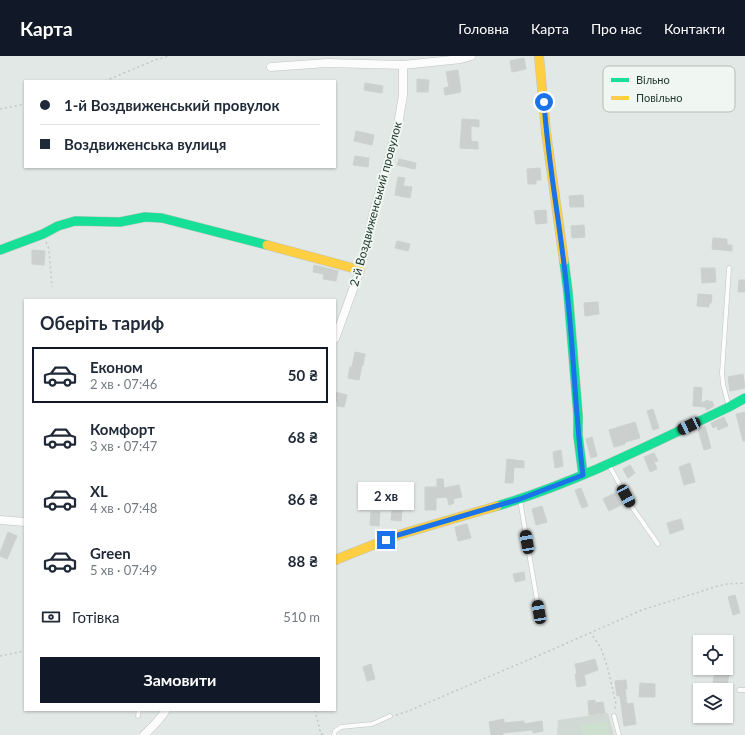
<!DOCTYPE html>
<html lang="uk">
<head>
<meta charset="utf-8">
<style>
  :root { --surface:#fff; --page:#f2f2f3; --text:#1f2937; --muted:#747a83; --line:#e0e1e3; --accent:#111827 }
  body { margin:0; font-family:Lato,sans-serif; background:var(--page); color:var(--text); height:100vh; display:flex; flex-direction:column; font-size:15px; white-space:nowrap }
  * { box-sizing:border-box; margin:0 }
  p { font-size:13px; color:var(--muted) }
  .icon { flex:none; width:22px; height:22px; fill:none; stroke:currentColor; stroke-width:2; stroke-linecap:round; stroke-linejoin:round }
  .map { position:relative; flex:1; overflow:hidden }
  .details { position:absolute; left:24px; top:243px; width:312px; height:412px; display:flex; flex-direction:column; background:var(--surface); border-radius:0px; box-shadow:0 1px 3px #0004 }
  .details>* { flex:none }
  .banner { position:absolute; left:24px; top:24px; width:312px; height:88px; border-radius:0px; box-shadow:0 1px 3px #0004; display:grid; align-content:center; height:88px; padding:0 16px; background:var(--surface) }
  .controls { position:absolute; left:693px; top:579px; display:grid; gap:8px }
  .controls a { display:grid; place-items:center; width:40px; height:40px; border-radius:0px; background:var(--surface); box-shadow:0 1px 3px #0004; font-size:20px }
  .end { position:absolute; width:18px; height:18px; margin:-9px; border:5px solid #1a73e8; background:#fff; box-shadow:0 0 0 2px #fff }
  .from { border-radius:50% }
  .bubble { position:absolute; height:28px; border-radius:0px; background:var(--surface); box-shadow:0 1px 3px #0004; font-size:13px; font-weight:700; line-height:28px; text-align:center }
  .car { position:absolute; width:12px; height:24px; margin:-12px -6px; border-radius:5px; box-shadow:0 0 3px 1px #0007; background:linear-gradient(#222 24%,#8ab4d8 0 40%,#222 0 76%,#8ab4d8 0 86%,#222 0) }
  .banner b { display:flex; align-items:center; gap:14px; height:38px; font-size:15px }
  .banner b+b { border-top:1px solid var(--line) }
  .banner i { width:10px; height:10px; background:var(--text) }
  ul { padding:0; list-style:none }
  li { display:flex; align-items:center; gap:12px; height:56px; margin:0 8px 6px; padding:0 8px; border:2px solid transparent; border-radius:0px }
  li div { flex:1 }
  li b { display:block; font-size:15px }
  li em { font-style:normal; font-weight:700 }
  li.on { border-color:var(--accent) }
  li>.icon { width:36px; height:36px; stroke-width:1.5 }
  h2 { padding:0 16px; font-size:18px; line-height:48px }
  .pay { display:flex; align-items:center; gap:10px; height:44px; padding:0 16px; font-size:15px }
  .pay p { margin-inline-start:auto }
  .cta { display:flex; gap:8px; margin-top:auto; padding:8px 16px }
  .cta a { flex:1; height:46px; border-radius:0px; background:var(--accent); color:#fff; font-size:16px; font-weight:700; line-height:46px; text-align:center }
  header { display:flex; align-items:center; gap:24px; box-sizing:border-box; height:56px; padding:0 20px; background:var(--accent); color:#fff }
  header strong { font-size:19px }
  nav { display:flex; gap:22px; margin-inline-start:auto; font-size:14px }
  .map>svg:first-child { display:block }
  .built { fill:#d1d9d4 }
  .green { fill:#cde0d0 }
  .building { fill:#cbd0ce; stroke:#cbd1ce }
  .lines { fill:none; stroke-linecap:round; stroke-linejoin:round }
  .lane-casing { stroke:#bfc4c2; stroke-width:5 }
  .street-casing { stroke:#bfc4c2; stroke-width:9 }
  .fast-casing { stroke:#bfc5c2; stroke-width:10 }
  .slow-casing { stroke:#bfc5c2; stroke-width:10 }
  .path { stroke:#bfc8c4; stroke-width:1.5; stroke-dasharray:2 3; stroke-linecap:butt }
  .lane { stroke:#fbfcfb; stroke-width:4 }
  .street { stroke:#fbfcfb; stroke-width:8 }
  .fast { stroke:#16e098; stroke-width:9 }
  .slow { stroke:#ffcf43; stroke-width:9 }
  .route { stroke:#1a73e8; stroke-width:5 }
  .labels { text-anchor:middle; stroke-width:4; stroke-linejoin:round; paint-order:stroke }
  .street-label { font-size:12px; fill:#223930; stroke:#f0f7f3 }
  .key { fill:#f0f7f3; stroke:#b2beb8; stroke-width:1 }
  .key-label { font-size:11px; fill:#223930 }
</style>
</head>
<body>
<header>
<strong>Карта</strong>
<nav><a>Головна</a><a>Карта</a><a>Про нас</a><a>Контакти</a></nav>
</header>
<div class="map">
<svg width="745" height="679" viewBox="0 0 745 679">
  <rect width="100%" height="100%" fill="#e2e8e5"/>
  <path class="built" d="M608,657l6,22h-57l1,-15z"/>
  <path class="green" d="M607,666l2,13h-27l-1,-10z"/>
  <path class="building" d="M524,2l2,11 -14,3 -2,-11z
    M458,14l3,22 -16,3 -1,-7 5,-1 -3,-15z
    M417,23l12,1 -1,12h-11z
    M365,27l18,3 -1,7 -18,-3z
    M462,63l17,1v7l-8,-1v15l7,1v7l-18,-1z
    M356,75l18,4 -2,10 -18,-4z
    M355,100l14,2 -1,9 -15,-2z
    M399,103l17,4 -1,6 -18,-4z
    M540,112l1,12h-5v4h-8l-1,-15z
    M398,121l7,1 -2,8 9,1 -2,11 -15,-3z
    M583,139l1,12h-14l-1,-11z
    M546,154l1,13 -11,1 -2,-13z
    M584,169l1,12 -13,1 -1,-12z
    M713,182l14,1v6h5v6l-20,-2z
    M397,185l13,3 -2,7 -13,-3z
    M32,194l13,1 -1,14 -12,-1z
    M314,209l24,6 -2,10 -13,-2 1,-5 -11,-2z
    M701,212h14l1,14 -14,1z
    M739,224h6v12h-7z
    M698,238l14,1 -1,8h-2v4l-12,-1z
    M598,246l1,12 -14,2 -1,-13z
    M355,296l10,2 -2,12 -1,-1 -3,15 -11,-2 2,-11h2z
    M743,318l2,14 -15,3 -2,-14z
    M694,331l8,1 -1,15 7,-3 1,2 3,-1 2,5 -7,4 -2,-3 -12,-1z
    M335,336l12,3 -3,12 -7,-1 1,-4h-3z
    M653,353l6,19 -6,2 -6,-19z
    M745,356v29h-2l-7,-27z
    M724,361l4,9 -10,4 -1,-4 -4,2 -2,-5z
    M635,366l5,16 -15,4v2l-11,3 -5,-17z
    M705,370l6,22 -7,2 -6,-21z
    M592,381l5,19 -6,2 -5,-19z
    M561,394l2,16 -8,2 -2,-16z
    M654,397l4,8 -4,1 3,7 -7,3 -6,-15z
    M507,403l17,2v7l-10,-1 -1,16h-8z
    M690,407l5,19 -11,3 -5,-18z
    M630,409l5,8 -7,5 -5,-9z
    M437,423h6l1,9 15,-3 3,12 -9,2 1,4 -5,2 -2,-8 -11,1v12h-11v-23h12z
    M581,432l7,18 -6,2 -7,-18z
    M615,437l6,12 -12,6 -6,-12z
    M542,450l5,16 -11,3 -4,-16z
    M392,455h10l-1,10 -10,-1z
    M371,456h9l-1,14 -9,-1z
    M681,463l3,10 -14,5 -3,-11z
    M467,468l4,14 -13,3 -3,-14z
    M8,476l9,4 -10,23 -7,-3v-3z
    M524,516l1,8 -10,2 -2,-8z
    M735,539l5,18 -7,2 -5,-18z
    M595,603l3,11 -14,5 2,10 -9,2 -2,-13h2l-2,-10 6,-1z
    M371,608l4,15 -8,2 -4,-14z
    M715,616l14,3 -2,10 -14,-3z
    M626,624l1,9h-2l2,15 6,-1 3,21 -12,2 -4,-30h-3l-2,-15z
    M640,627l15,1v13h-16z
    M595,644v3l8,-1 2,11 -16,2 -1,-14z
    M504,663v4l20,-2v3l18,-3 1,10 -10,2v-3l-30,3v2h-12l-2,-13z"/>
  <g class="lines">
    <g class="lane-casing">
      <path id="lane" d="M729,351l-6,-23 -1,-11 7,-105
        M609,409l23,42 26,37
        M520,444l19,112
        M739,634h6
        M138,660l1,-6
        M614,660l5,19
        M334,679l1,-4 6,-4 31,-3 18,-8"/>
    </g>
    <g class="street-casing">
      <path id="street" d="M271,11l56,-4 76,2 58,-6 10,-3
        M335,283l25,-69 14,-59 24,-86 5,-30v-30
        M0,464l25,2
        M144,679c8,-8 16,-15 22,-25"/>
    </g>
    <g class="fast-casing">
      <path id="fast" d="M0,194l43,-16 15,-8 17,-5 45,1 25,-5 17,1 105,27
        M564,205l4,31 10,123v21l5,39
        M497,450c81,-24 156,-63 232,-99l16,-9"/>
    </g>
    <g class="slow-casing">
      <path id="slow" d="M539,0l7,76 18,129
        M267,189l93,25
        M335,504l63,-25 99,-29"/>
    </g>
    <path class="path" d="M105,25l50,-21 14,-4
      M0,53l25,-5
      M46,186l3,7 3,38
      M590,576l11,16 7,21 8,35 -1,6
      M0,600l25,-5
      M315,654l6,25
      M396,659l10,-3 136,-58 100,-44 76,-24 9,-2 18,-1
      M321,678l4,1"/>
    <use href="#lane" class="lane"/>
    <use href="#street" class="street"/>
    <use href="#fast" class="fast"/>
    <use href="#slow" class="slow"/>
  </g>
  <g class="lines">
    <path class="route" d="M386,484l12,-5 122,-36 63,-24c-8,-61 -9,-123 -16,-184 -6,-63 -19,-126 -23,-189"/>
  </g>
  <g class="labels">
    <g class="street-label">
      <text transform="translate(376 148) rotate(-75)" y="4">2-й Воздвиженський провулок</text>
    </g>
  </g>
  <rect x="603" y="10" width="132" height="46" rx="6" class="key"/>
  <rect x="611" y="22" width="18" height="4" fill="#16e098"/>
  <rect x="611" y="40" width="18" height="4" fill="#ffcf43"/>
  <g class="key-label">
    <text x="636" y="28">Вільно</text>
    <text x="636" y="46">Повільно</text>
  </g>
</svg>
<div class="controls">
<a><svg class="icon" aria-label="locate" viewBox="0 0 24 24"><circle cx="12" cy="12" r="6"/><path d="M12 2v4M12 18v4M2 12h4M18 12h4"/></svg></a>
<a><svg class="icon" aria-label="layers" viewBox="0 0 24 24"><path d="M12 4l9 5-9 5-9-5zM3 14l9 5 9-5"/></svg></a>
</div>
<i class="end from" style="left:544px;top:46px"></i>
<i class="end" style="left:386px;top:484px"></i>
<div class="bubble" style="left:358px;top:426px;width:56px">2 хв</div>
<i class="car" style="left:689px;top:370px;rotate:245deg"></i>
<i class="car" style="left:626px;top:440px;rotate:151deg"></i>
<i class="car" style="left:527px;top:486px;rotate:350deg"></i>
<i class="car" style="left:539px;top:556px;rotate:350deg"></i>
<div class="banner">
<b><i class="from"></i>1-й Воздвиженський провулок</b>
<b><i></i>Воздвиженська вулиця</b>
</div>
<section class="details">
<h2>Оберіть тариф</h2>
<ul>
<li class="on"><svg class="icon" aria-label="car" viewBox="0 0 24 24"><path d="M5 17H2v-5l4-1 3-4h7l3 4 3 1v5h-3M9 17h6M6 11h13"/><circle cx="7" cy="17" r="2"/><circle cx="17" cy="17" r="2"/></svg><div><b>Економ</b><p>2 хв · 07:46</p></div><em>50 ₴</em></li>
<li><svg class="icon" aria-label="car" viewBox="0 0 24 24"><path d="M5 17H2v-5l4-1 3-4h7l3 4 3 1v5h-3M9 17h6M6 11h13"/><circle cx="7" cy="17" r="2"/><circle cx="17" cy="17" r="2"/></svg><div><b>Комфорт</b><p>3 хв · 07:47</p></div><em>68 ₴</em></li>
<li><svg class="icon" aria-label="car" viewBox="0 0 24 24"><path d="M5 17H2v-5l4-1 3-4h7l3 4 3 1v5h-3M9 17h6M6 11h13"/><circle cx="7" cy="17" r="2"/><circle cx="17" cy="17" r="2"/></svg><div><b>XL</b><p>4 хв · 07:48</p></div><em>86 ₴</em></li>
<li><svg class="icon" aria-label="car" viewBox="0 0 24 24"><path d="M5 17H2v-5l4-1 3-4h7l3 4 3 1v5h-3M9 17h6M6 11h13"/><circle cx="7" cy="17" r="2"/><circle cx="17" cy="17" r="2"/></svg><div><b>Green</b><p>5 хв · 07:49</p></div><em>88 ₴</em></li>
</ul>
<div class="pay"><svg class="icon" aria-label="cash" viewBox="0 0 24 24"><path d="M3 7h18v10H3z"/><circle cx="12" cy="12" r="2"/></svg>Готівка<p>510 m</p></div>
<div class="cta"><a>Замовити</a></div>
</section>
</div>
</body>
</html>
